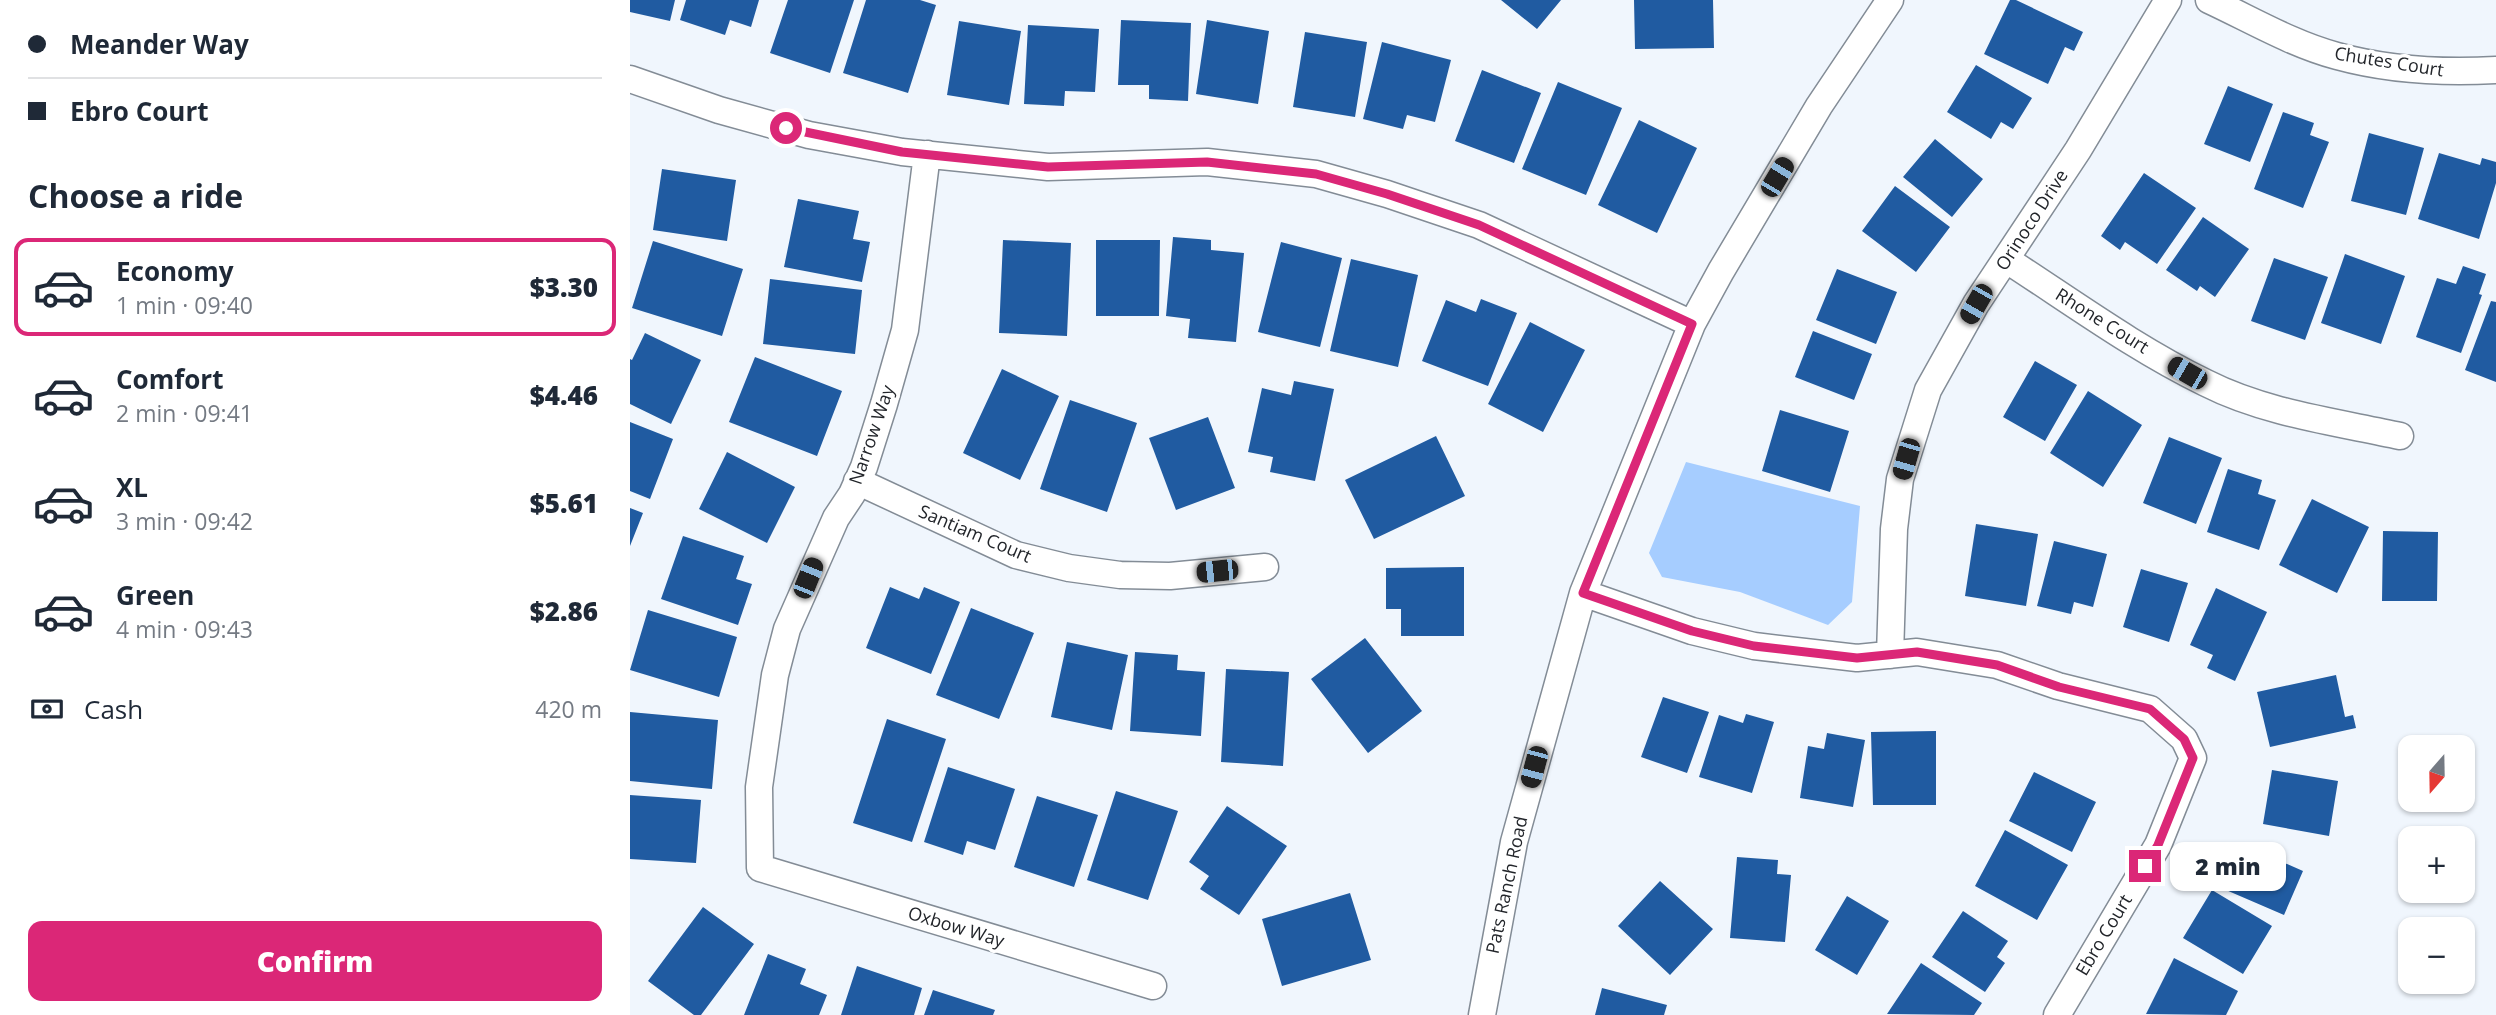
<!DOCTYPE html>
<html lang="en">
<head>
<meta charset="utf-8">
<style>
  :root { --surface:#fff; --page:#f2f2f3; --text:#1f2937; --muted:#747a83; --line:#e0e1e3; --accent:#db2777 }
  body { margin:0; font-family:"Open Sans",sans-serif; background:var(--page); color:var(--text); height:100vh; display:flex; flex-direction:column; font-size:26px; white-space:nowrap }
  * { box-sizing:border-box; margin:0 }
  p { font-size:23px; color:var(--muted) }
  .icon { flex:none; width:38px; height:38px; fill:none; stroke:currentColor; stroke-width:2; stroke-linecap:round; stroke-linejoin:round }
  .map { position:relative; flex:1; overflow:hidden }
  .side { display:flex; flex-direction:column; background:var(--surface); width:630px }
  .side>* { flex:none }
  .banner { display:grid; align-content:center; height:154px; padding:0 28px; background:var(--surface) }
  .needle { width:46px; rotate:200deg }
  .fabs { position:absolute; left:1768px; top:735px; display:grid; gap:14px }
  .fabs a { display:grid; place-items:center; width:77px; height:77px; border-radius:14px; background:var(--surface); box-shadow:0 2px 5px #0004; font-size:35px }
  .end { position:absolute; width:32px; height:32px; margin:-16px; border:9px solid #db2777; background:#fff; box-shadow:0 0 0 4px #fff }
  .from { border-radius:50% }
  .bubble { position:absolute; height:49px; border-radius:14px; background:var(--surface); box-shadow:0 2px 5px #0004; font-size:23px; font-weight:800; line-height:49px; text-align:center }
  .car { position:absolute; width:21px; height:42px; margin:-21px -10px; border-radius:9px; box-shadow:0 0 5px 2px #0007; background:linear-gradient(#222 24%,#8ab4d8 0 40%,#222 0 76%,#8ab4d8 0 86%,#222 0) }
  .banner b { display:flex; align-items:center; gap:24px; height:66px; font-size:26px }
  .banner b+b { border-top:2px solid var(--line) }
  .banner i { width:18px; height:18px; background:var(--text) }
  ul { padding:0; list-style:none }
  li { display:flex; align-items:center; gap:21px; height:98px; margin:0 14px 10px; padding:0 14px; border:4px solid transparent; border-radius:14px }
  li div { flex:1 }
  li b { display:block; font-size:26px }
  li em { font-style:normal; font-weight:800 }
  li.current { border-color:var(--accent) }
  li>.icon { width:63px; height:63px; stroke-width:1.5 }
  h2 { padding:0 28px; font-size:32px; line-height:84px }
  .pay { display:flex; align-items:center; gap:18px; height:77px; padding:0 28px; font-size:26px }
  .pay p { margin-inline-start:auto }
  .cta { display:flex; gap:14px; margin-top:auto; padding:14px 28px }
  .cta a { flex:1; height:80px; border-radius:14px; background:var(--accent); color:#fff; font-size:28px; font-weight:800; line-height:80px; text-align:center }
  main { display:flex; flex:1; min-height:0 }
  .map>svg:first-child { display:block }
  .green { fill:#a6cdff }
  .building { fill:#205ba1 }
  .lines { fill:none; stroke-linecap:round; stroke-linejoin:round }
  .street-casing { stroke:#838c96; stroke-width:29 }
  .street { stroke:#fff; stroke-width:26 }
  .route { stroke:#db2777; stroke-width:9 }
  .labels { text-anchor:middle; stroke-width:7; stroke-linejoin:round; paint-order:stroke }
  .street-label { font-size:18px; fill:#22252a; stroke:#fff }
</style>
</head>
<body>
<main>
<section class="side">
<div class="banner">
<b><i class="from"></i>Meander Way</b>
<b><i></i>Ebro Court</b>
</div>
<h2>Choose a ride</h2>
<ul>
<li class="current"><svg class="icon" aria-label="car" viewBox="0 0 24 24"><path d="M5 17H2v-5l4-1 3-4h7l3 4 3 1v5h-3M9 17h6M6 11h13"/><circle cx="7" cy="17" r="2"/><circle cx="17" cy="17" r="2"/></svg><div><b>Economy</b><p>1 min · 09:40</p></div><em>$3.30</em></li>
<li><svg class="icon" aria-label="car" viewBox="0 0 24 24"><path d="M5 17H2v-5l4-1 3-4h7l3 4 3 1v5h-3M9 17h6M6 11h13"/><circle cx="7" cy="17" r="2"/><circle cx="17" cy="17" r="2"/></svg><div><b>Comfort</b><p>2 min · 09:41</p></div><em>$4.46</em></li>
<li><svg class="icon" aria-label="car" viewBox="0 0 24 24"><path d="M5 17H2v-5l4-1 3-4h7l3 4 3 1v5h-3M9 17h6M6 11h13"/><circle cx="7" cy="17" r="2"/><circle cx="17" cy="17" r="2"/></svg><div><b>XL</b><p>3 min · 09:42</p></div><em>$5.61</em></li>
<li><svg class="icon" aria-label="car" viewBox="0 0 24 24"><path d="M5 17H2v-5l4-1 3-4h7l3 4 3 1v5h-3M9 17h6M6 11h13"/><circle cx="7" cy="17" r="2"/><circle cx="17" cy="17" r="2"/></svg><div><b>Green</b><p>4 min · 09:43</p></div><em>$2.86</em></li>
</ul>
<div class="pay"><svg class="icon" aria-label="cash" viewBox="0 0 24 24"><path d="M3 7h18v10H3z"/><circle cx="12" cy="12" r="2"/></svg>Cash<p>420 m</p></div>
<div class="cta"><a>Confirm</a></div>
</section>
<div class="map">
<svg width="1866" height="1015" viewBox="0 0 1866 1015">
  <rect width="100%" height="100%" fill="#f0f6fd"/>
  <path class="green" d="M1056,462l174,44 -8,96 -24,23 -88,-33 -78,-15 -13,-24z"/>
  <path class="building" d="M0,0h45l-5,21 -40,-9z
    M56,0h73l-8,27 -21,-7 -5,15 -45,-15z
    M158,0h66l-24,73 -60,-20z
    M236,0h54l16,5 -28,88 -65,-20z
    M871,0h60l-24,29z
    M1004,0h79l1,48 -79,1z
    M1380,0h6l67,32 -9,19 -9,-4 -17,37 -64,-30z
    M491,20l70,3 -3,78 -39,-2v-14h-31z
    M577,20l62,11 -11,73 -62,-10z
    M329,21l62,10 -12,74 -62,-10z
    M398,25l71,4 -4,63 -30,-1 -1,15 -40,-2z
    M675,32l62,10 -12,75 -62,-10z
    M752,42l69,18 -16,62 -28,-7 -4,14 -40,-10z
    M1346,65l56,33 -19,31 -12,-7 -10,17 -44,-27z
    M852,70l59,23 -27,70 -59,-22z
    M928,82l64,26 -36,87 -64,-26z
    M1598,86l45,18 -23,58 -46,-18z
    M1653,112l31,11 -4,12 19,7 -26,66 -49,-19z
    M1009,120l58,28 -40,85 -59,-28z
    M1739,133l55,15 -18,67 -55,-14z
    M1305,139l48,40 -31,38 -49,-40z
    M1809,153l41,12 2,-7 14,4v21l-17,56 -61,-20z
    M32,169l74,11 -9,61 -74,-11z
    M1514,173l52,35 -39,56 -32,-22 -5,8 -19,-14z
    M1265,186l55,41 -34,45 -54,-41z
    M168,199l61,12 -6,28 17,3 -8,40 -78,-15z
    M1573,217l46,32 -34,48 -15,-11 -3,5 -31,-21z
    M543,237l38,3v10l33,3 -8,89 -48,-4 2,-19 -24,-3z
    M373,240l68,3 -4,93 -68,-3z
    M466,240h64l-1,76h-63z
    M23,241l90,28 -21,67 -90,-28z
    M651,242l61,16 -22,89 -62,-15z
    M1715,254l60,22 -24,68 -60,-21z
    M1644,258l54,19 -23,63 -54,-19z
    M721,259l67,16 -20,92 -68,-16z
    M1833,266l23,8 -7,20 3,1 -21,58 -45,-16 21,-59 19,6z
    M1207,269l60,23 -21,52 -60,-24z
    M140,279l92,11 -7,64 -92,-10z
    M851,299l36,14 -29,73 -66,-25 24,-61 30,12z
    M1861,301l5,1v80l-31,-12z
    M900,322l55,28 -42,82 -55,-28z
    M1183,331l59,23 -18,46 -59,-23z
    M15,333l56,27 -30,64 -41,-20v-45l2,1z
    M125,357l87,34 -25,65 -88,-34z
    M1405,361l42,24 -32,56 -42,-24z
    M372,369l57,27 -39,84 -57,-27z
    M664,381l40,8 -19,92 -45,-9 3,-15 -25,-5 14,-64 29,7z
    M1458,391l54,34 -39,62 -53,-34z
    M440,400l67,23 -30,89 -67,-23z
    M1150,410l69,21 -19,61 -68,-21z
    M578,417l27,71 -59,22 -27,-72z
    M0,422l43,17 -23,60 -20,-8z
    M806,436l29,60 -91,43 -29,-59z
    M1539,437l53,21 -26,66 -53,-21z
    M97,452l68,35 -28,56 -68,-34z
    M1598,469l34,11 -4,14 18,6 -17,50 -52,-18z
    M1682,499l57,28 -32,66 -58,-28z
    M0,508l13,5 -13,33z
    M1346,524l62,10 -12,72 -61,-10z
    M1753,531l55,1 -1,69h-55z
    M53,536l61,20 -8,23 16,5 -14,41 -77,-26z
    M1424,541l53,13 -14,53 -19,-5 -3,12 -34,-8z
    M834,567v69h-63v-27h-15v-41z
    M1511,569l47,14 -19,59 -46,-15z
    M260,587l29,12 5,-12 36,15 -29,72 -65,-26z
    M1586,588l51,24 -32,69 -28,-13 6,-13 -23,-10z
    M341,608l63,25 -35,86 -63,-24z
    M18,610l89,27 -18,60 -89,-27z
    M735,638l57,73 -54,42 -57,-74z
    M437,642l61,13 -16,75 -61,-13z
    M505,652l43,3 -1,15 28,2 -4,64 -71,-5z
    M596,669l63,3 -6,94 -62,-4z
    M1706,675l9,42 8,-2 3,13 -86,19 -13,-55z
    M1033,697l46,15 -22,61 -46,-16z
    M0,712l88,8 -6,69 -82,-8z
    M1116,714l28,8 -22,71 -53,-16 20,-62 24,8z
    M257,719l59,20 -34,103 -59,-19z
    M1306,731v74h-63l-2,-73z
    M1197,733l38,7 -12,67 -53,-9 8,-52 16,3z
    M318,767l67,22 -20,61 -28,-9 -4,14 -39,-13z
    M1642,770l66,11 -9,55 -66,-12z
    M1404,772l62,30 -24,50 -63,-31z
    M486,791l62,20 -30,89 -61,-20z
    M0,795l71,5 -5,63 -66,-4z
    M407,796l61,19 -24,72 -60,-20z
    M597,806l60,40 -48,69 -39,-26 9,-13 -20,-14z
    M1375,830l63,35 -31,55 -62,-34z
    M1614,845l59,26 -19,44 -58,-25z
    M1107,857l41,3 -1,14 14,1 -6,67 -55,-4z
    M1030,881l53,48 -43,46 -52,-49z
    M1582,890l60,36 -29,48 -60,-36z
    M720,893l21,67 -89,26 -20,-67z
    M1217,896l42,25 -32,54 -42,-25z
    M73,907l51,37 -53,71h-7l-46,-34z
    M1333,911l45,30 -11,16 8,6 -20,29 -53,-35z
    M138,954l38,15 -6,15 27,11 -8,20h-75z
    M1544,958l64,33 -12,24 -80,-1z
    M1291,963l61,40 -8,12 -87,-1z
    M227,966l65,22 -8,27h-73z
    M972,988l65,17 -3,10h-69z
    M303,990l62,20 -2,5h-69z"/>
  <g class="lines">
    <g class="street-casing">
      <path id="street" d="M1579,0c41,19 83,44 128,56 51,14 106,17 159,14
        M0,79l89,31 90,25 93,17 146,15 159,-5 109,12 71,20 92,31 213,99
        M297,154l-22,176 -21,74 -20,63 -12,27 -16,24 -49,111 -12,46 -16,112 1,81 393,118
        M1377,260c65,42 129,89 199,123 59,30 130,39 194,53
        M227,481l159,74 53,13 51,7 50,1 95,-9
        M953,593l109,38 62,15 103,12 60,-6 80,13 61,21 92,23 34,30 9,19 -35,87 -101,170
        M1260,655l4,-126 6,-50 28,-89 48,-86 102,-154 90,-150
        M852,1015l32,-173 69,-249 109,-269 29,-53 98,-165 71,-106"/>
    </g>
    <use href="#street" class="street"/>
  </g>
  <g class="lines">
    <path class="route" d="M156,128l116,24 146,15 159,-5 109,12 71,20 92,31 213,99 -109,269 109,38 62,15 103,12 60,-6 80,13 62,22 91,22 34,30 9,19 -35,87 -13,21"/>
  </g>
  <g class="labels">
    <g class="street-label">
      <text transform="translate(1759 62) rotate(9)" y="6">Chutes Court</text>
      <text transform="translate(1402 220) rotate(-57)" y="6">Orinoco Drive</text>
      <text transform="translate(1472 321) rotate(32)" y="6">Rhone Court</text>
      <text transform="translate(242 435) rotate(-71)" y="6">Narrow Way</text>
      <text transform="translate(345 534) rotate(23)" y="6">Santiam Court</text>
      <text transform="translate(877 885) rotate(-78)" y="6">Pats Ranch Road</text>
      <text transform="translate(326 927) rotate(17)" y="6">Oxbow Way</text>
      <text transform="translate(1474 935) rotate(-59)" y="6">Ebro Court</text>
    </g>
  </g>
</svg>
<div class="fabs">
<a><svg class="needle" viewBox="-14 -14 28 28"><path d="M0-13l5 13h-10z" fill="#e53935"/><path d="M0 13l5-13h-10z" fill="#747a83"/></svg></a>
<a>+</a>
<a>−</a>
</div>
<i class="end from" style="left:156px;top:128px"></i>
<i class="end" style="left:1515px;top:866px"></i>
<div class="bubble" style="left:1540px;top:842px;width:116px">2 min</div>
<i class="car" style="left:1147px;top:177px;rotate:31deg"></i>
<i class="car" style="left:1346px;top:304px;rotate:210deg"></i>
<i class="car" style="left:1557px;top:373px;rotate:300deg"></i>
<i class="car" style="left:1276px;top:459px;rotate:196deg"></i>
<i class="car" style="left:587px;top:571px;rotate:264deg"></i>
<i class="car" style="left:178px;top:578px;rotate:22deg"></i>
<i class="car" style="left:904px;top:767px;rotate:195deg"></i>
</div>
</main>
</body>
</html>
